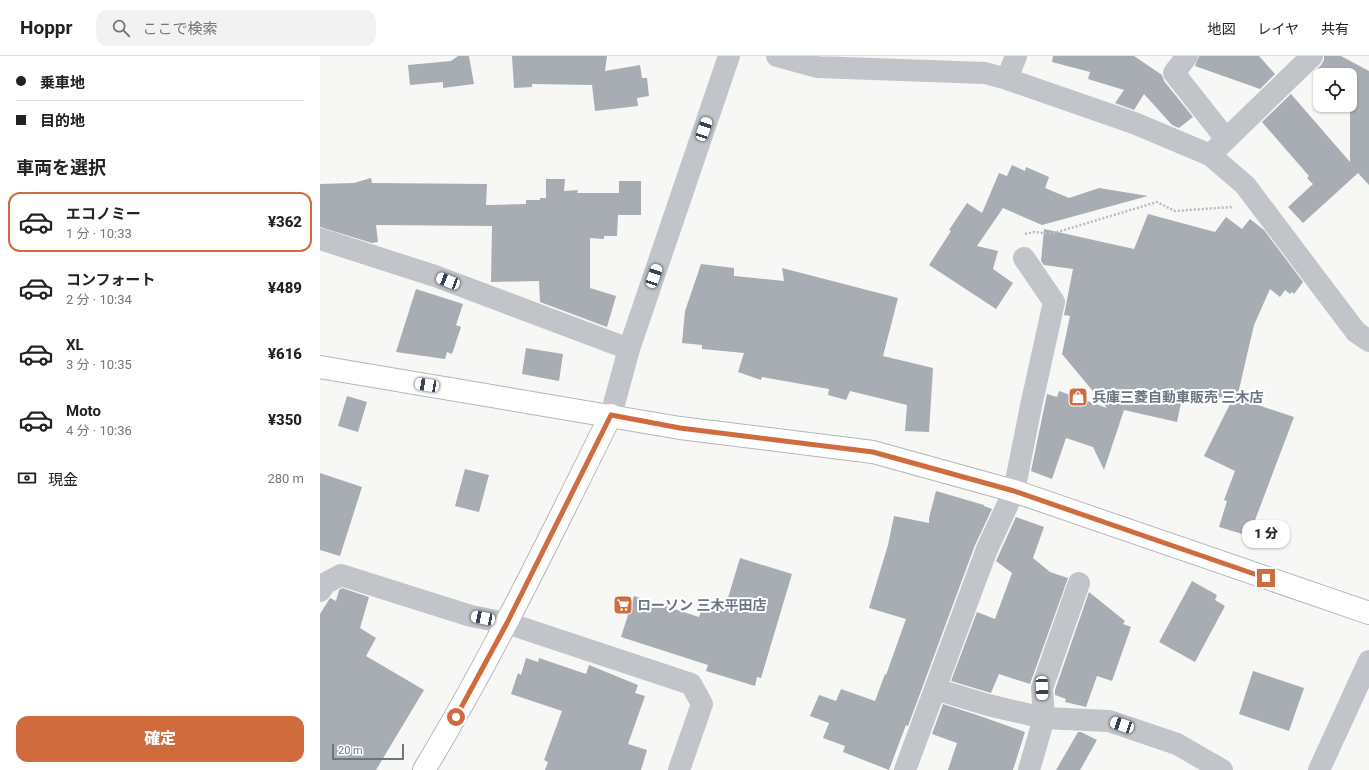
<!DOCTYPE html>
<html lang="ja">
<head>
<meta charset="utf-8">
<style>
  :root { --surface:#fff; --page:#f2f2f2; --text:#222; --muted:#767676; --line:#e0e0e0; --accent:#cf6b3d }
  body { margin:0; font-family:Roboto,"Noto Sans JP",sans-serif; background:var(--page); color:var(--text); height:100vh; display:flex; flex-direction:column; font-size:15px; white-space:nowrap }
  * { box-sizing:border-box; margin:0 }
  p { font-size:13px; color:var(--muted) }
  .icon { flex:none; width:22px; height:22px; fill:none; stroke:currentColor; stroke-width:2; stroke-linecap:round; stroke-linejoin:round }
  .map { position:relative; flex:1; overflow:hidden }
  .details { display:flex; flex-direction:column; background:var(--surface); width:320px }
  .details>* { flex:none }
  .hud { display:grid; align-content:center; height:88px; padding:0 16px; background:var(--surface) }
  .buttons { position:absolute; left:993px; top:12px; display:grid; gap:8px }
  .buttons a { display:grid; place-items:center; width:44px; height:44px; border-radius:8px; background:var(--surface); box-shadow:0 1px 3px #0004; font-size:20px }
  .scale { position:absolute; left:12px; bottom:10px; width:72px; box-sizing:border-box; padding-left:4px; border:2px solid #6a7683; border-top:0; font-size:11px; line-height:14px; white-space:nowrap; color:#6a7683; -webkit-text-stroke:3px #fff; paint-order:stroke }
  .end { position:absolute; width:18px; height:18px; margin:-9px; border:5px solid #cf6b3d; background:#fff; box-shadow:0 0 0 2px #fff }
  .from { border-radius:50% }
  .bubble { position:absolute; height:28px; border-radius:12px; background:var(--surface); box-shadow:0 1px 3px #0004; font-size:13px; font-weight:800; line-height:28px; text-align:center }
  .car { position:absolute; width:12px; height:24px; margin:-12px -6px; border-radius:5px; box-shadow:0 0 3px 1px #0007; background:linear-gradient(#fff 24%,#345 0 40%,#fff 0 76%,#345 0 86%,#fff 0) }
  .hud b { display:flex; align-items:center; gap:14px; height:38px; font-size:15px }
  .hud b+b { border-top:1px solid var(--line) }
  .hud i { width:10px; height:10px; background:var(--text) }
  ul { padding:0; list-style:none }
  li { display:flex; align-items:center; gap:12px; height:60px; margin:0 8px 6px; padding:0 8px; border:2px solid transparent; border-radius:12px }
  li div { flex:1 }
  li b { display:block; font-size:15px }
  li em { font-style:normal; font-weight:800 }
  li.current { border-color:var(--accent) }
  li>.icon { width:36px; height:36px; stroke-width:1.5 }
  h2 { padding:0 16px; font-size:18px; line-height:48px }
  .pay { display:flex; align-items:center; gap:10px; height:44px; padding:0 16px; font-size:15px }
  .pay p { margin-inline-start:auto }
  .primary-button { display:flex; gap:8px; margin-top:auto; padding:8px 16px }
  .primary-button a { flex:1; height:46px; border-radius:12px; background:var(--accent); color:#fff; font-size:16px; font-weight:800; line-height:46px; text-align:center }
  header { display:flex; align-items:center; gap:24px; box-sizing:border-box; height:56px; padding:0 20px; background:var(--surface); border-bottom:1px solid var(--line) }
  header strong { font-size:19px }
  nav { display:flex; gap:22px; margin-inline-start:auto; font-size:14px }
  .search { width:280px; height:36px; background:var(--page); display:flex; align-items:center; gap:10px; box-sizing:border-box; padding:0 14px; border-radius:12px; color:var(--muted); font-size:15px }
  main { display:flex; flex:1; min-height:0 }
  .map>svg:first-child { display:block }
  .building { fill:#a7adb3 }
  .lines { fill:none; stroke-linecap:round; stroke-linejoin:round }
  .secondary-casing { stroke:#b2b6bb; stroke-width:24 }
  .path { stroke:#b9bcbe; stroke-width:2.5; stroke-dasharray:2 2; stroke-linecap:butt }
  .street { stroke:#c1c4c8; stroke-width:22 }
  .secondary { stroke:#fff; stroke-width:22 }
  .route { stroke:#cf6b3d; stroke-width:5 }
  .labels { text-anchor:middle; stroke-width:4; stroke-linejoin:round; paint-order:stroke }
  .poi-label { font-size:14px; font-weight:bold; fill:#6a7683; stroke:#fff; text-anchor:start }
</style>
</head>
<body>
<header>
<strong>Hoppr</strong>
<div class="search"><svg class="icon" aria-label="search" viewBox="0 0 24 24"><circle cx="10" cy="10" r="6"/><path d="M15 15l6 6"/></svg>ここで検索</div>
<nav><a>地図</a><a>レイヤ</a><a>共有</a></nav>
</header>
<main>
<section class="details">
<div class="hud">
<b><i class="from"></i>乗車地</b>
<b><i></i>目的地</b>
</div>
<h2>車両を選択</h2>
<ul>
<li class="current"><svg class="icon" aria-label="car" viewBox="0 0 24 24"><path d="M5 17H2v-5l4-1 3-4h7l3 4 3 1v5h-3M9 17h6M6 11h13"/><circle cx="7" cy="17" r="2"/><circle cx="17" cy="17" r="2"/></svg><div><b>エコノミー</b><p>1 分 · 10:33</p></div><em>¥362</em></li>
<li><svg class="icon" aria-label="car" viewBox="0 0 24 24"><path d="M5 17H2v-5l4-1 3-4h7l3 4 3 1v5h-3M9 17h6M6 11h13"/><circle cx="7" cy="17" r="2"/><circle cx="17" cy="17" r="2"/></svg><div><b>コンフォート</b><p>2 分 · 10:34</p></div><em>¥489</em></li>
<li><svg class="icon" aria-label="car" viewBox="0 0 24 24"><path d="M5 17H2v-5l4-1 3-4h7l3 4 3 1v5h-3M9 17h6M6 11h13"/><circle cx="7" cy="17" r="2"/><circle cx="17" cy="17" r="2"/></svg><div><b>XL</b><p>3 分 · 10:35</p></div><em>¥616</em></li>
<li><svg class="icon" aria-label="car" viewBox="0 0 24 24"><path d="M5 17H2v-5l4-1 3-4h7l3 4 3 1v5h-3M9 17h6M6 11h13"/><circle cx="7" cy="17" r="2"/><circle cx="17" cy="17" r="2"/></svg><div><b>Moto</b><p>4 分 · 10:36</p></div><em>¥350</em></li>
</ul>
<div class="pay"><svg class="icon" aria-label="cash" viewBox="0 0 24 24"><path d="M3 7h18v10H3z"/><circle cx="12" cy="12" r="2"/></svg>現金<p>280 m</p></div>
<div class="primary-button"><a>確定</a></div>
</section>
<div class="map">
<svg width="1049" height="714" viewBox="0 0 1049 714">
  <rect width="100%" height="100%" fill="#f7f7f5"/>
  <path class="building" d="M138,0h11l5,28 -31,4v-6l-33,3 -2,-20 43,-4z
    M192,0h95l-2,15 35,-6 2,13h5l2,18 -12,2 1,8 -43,5 -3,-26 -60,-1v3l-18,1z
    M733,0h81l28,19 2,6 29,36 -14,11 -7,-3 -28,-31 -10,16 -19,-7 9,-13 -36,-11 2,-7 -38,-10z
    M879,0h60l16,18 -15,15 -65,-23z
    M1004,0h17l28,15v114l-11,-12 -55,50 -15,-16 25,-23 -6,-6 2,-2 -47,-54 29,-28 59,68v-87h-28l-7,-4 6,-6 3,-5z
    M692,109l13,6 1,-4 23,10 -4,11 24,10 30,-10 49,8 -106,29 -39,-17 -26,38 21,5 -5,18 20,14 -17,26 -67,-44 22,-34 -2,-1 18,-27 15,10 17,-40 8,3z
    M51,122l1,5 115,1 -1,21 40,-1v-4h14v-2h6v-19h19l-1,12 14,-1 -1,3h42v-12h22v34h-23l-1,21h-13v3l-14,-1v50l26,8 -9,31 -67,-25 -1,-21 -48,1 1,-56 -116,-1 2,17 -6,1 -52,-16v-43l34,-1z
    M828,158l67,18 11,-15 16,12 8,-10 14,11 39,52 -9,12 -2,-2 -2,2 -5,-4 -5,7 -10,-8 -16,36 -17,73 57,19 -45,119 -30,-9 8,-26 -3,-1 11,-29 -31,-15 28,-56 -48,-11 -7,33 -53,-12 -20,60 -11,-23 -27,-9 -14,41 -21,-8 16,-77 10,3 2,-6 48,17 -45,-54 8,-38 -6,-1 9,-46 -29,-4 -3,-4 3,-32 90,20z
    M381,208l33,4v8l50,5 -2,-13 116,30 -15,58 50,12 -4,64 -24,-1 2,-26 -57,-14 -4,9 -18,-5 1,-6 -67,-12 -1,3 -23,-8 6,-19 -42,-4v-4l-20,-2 3,-32z
    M96,233l47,15 -7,21 5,2 -9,27 -5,-2 -2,7 -49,-7z
    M206,292l37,6 -4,27 -37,-7z
    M27,340l20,6 -9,30 -20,-6z
    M145,413l24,6 -10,37 -24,-6z
    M0,417l42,14 -22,69 -20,-6z
    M616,435l48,14v1l8,3 -17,36 -67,181 -2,-1 -17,45 -46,-18 2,-6 -22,-8 6,-15 -19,-7 9,-21 17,6 5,-12 34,12 10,-27 1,1 20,-56 -37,-11 19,-63 6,-29 35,7v-5z
    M696,461l28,10 -11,31 17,14 18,6 -38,106 -31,-10 -8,19 -40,-12 26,-69 18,7 17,-46 -16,-12z
    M420,502l52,16 -31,104 -4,-1 -2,9 -49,-15 2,-6 -87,-28 13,-41 65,21 4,-12 21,6z
    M872,525l25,14 -2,5 10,6 -30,56 -36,-20z
    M22,532l27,9 -9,31 16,10 -10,18 58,34 -48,80h-56v-156l10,-16 6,3 3,-11z
    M769,536l36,29 -2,3 8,3 -19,54 -15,-5 -11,31 -21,-5 1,-3 -11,-4v-5z
    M206,602l12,4 1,-4 47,16 3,-9 49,20 -3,8 10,3 -17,48 19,6 -6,20h-96l3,-8 -4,-2 18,-49 -51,-17 7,-21 3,2z
    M933,615l51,17 -15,43 -50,-17z
    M623,648l37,12 45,16 -12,38h-65l9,-27 -25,-9z
    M758,676h3l16,8 -17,30h-24z"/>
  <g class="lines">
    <g class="secondary-casing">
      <path id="secondary" d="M0,311l360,61 193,24 141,39 355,122
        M104,714c69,-114 127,-235 187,-355"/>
    </g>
    <path class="path" d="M705,178l9,-2 17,2 106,-32 18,9 57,-4"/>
    <path class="street" d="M457,0l40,11 168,6 22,6 127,44 76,32
      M867,0l-13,17 52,66
      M992,0l-102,99 35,30 111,147 13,9
      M687,23l9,-23
      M0,183l115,37 194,73
      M291,359l18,-66 100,-293
      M0,535l6,-8 15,-8 130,41 36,7 184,61 11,20 -23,66
      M615,633l53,16 56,13 65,3 68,23 45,26
      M585,714l82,-221 27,-58 17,-85 23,-104 -30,-44
      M709,714l15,-52 -2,-30 37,-105
      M999,714l50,-109"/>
    <use href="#secondary" class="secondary"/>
  </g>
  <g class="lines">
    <path class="route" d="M136,661l51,-94 104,-208 69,13 193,24 141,39 252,87"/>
  </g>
  <defs>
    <g id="shop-square" transform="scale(1)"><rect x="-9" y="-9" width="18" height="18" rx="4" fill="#cf6b3d" stroke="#fff"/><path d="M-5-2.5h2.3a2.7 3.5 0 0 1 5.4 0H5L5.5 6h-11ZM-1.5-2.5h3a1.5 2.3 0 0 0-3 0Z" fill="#fff"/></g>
    <g id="supermarket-square" transform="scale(1)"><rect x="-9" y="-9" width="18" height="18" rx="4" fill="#cf6b3d" stroke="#fff"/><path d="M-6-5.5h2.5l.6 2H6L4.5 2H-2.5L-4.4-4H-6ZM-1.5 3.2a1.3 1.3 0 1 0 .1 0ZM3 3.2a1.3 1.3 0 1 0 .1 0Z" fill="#fff"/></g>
  </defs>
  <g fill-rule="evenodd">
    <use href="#shop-square" x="758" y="341"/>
    <use href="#supermarket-square" x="303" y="549"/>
  </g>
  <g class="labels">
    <g class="poi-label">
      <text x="772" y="346">兵庫三菱自動車販売 三木店</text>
      <text x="317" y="554">ローソン 三木平田店</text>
    </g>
  </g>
</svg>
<div class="buttons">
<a><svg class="icon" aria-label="locate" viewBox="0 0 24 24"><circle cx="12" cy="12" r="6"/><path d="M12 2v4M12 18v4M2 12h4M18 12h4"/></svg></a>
</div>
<div class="scale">20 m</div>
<i class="end from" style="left:136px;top:661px"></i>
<i class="end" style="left:946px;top:522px"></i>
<div class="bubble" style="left:922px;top:464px;width:48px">1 分</div>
<i class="car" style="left:384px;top:73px;rotate:19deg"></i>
<i class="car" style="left:334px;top:220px;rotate:19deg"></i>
<i class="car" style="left:128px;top:225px;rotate:291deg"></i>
<i class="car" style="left:107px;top:329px;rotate:279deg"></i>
<i class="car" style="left:163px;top:562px;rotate:281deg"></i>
<i class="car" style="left:722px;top:632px;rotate:178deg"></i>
<i class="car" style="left:802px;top:669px;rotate:289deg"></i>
</div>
</main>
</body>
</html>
